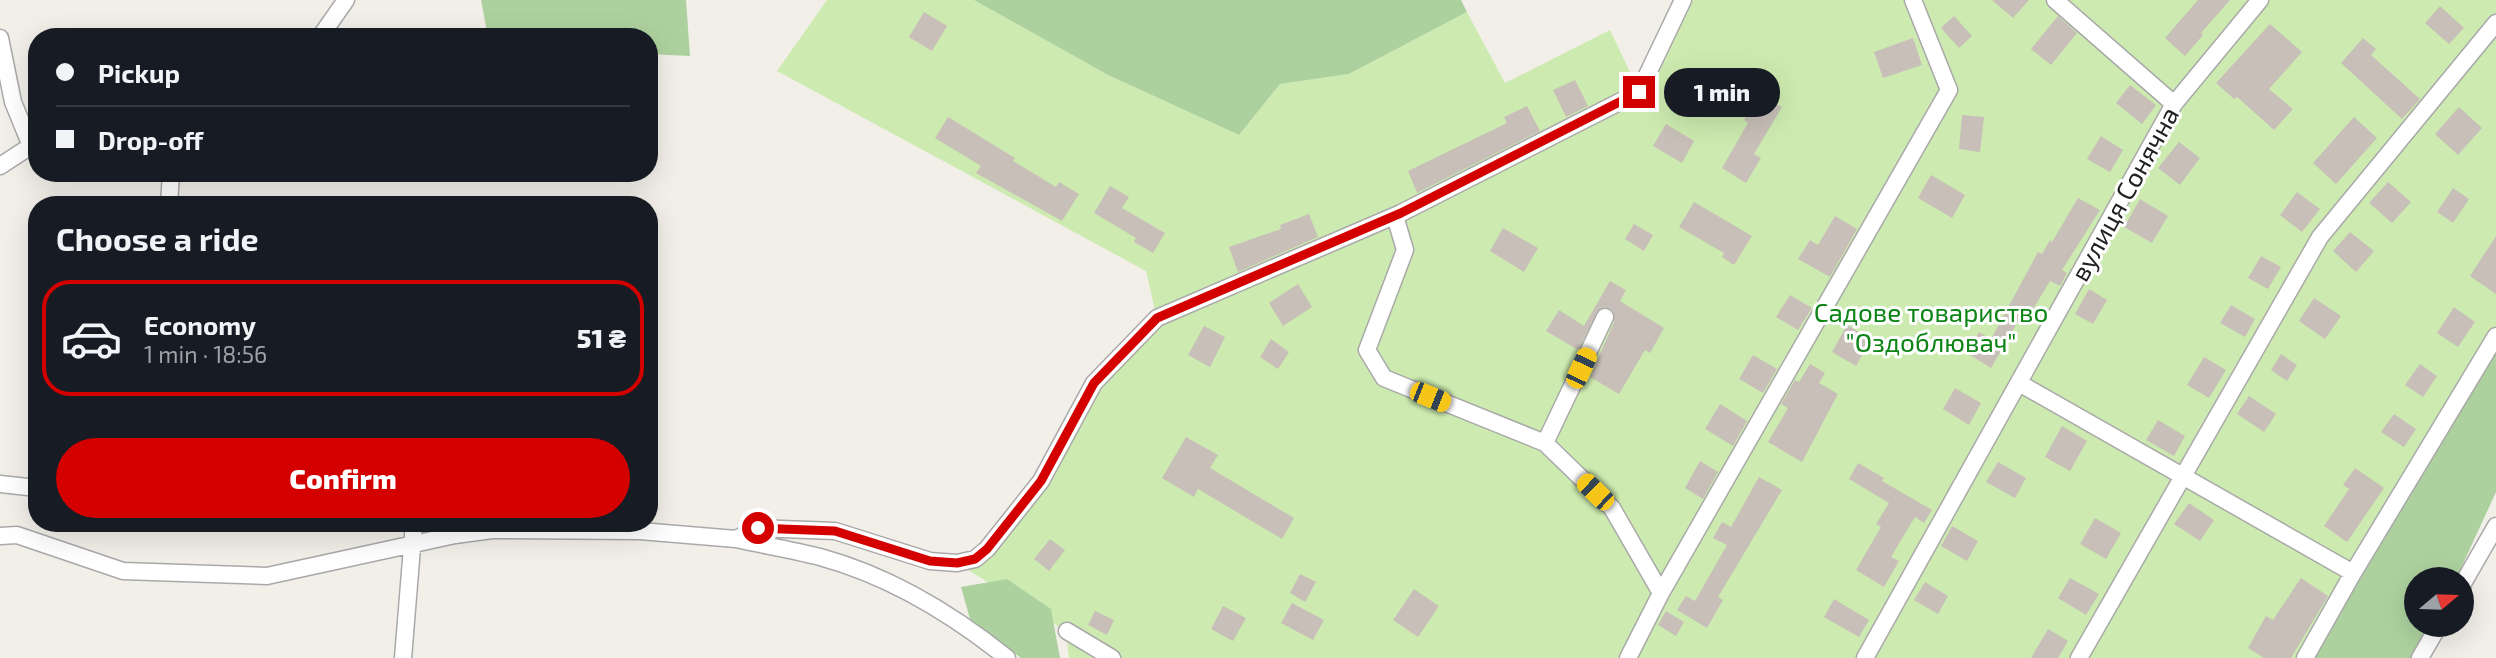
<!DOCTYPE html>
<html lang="en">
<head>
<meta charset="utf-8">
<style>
  :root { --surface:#171b24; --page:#20242c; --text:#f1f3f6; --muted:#9ea1a6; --line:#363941; --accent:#d40000 }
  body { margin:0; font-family:"Exo 2",sans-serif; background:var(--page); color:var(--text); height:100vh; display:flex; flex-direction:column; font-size:26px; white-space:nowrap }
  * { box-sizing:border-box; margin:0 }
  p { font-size:23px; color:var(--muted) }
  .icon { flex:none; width:38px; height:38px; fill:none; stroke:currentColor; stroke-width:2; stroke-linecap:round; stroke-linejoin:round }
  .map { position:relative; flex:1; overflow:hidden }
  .drawer { position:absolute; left:28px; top:196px; width:630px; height:336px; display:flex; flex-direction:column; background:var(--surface); border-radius:28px; box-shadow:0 7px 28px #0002 }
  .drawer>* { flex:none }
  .hud { position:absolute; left:28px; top:28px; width:630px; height:154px; border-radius:28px; box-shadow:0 7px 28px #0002; display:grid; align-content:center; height:154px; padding:0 28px; background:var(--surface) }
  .needle { width:46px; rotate:71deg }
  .controls { position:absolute; left:2404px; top:567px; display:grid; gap:14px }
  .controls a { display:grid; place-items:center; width:70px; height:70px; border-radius:50%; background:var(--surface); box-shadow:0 7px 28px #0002; font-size:35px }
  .end { position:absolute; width:32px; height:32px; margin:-16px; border:9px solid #d40000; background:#fff; box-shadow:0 0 0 4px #fff }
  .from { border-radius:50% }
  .bubble { position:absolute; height:49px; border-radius:24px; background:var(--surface); box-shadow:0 7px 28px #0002; font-size:23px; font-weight:800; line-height:49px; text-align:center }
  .car { position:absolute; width:21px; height:42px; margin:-21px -10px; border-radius:9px; box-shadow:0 0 5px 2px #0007; background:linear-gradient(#f5c518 24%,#345 0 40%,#f5c518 0 76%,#345 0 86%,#f5c518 0) }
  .hud b { display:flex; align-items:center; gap:24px; height:66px; font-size:26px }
  .hud b+b { border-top:2px solid var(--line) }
  .hud i { width:18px; height:18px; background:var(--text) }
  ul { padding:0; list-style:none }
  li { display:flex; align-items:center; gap:21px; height:116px; margin:0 14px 10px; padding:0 14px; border:4px solid transparent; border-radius:28px }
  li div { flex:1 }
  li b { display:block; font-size:26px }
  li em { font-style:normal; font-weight:800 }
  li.on { border-color:var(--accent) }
  li>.icon { width:63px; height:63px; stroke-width:1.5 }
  h2 { padding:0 28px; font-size:32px; line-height:84px }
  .action { display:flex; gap:14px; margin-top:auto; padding:14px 28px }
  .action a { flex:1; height:80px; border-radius:42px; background:var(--accent); color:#fff; font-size:28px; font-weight:800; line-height:80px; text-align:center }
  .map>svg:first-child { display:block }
  .grass { fill:#cdebb0 }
  .forest { fill:#add19e }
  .building { fill:#c7bfb8 }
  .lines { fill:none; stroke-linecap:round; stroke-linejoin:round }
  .minor-casing { stroke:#a9a9a9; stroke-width:19 }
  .minor { stroke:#fff; stroke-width:16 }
  .route { stroke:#d40000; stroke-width:9 }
  .labels { text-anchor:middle; stroke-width:6; stroke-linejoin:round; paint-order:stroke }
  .street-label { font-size:26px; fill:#222; stroke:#fff }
  .park-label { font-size:26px; fill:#0c8416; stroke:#fff }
</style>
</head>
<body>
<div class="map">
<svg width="2496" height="658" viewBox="0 0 2496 658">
  <rect width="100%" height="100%" fill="#f2efe9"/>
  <path class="grass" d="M827,0h147l134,75 131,60 41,-51 69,-10 118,-62 38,71 105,-53 29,61 44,-91h813v336l-191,322h-1236l-3,-27 -109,-68 18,-4 66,-78 53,-98 63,-64 -11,-48 -369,-200z"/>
  <path class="forest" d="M481,0h205l4,56 -41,-2v-17h-161z
    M974,0h487l6,12 -118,62 -69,10 -41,51 -131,-60z
    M2496,336v156l-40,87h-39v46h18l-16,33h-114z
    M1007,579l44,30 9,49h-39l-51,-39 -9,-32z"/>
  <path class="building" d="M1992,0h37l-16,18z
    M2198,0h32l-29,33 2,2 -18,21 -20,-18z
    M2440,6l24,22 -15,16 -24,-21z
    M924,12l23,14 -15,25 -23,-14z
    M1954,16l18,20 -13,12 -18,-20z
    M2058,16l19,17 -26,32 -20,-16z
    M2270,24l32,28 -33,37 24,20 -19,21 -37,-33 -3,2 -18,-16z
    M1913,38l9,27 -39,13 -9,-26z
    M2363,38l13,11 -5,6 49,44 -18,20 -61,-56z
    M1575,80l13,26 -22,11 -13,-27z
    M2130,85l26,20 -14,19 -26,-21z
    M1759,94l23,13 -28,47 7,4 -15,25 -24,-15 26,-45 -4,-3z
    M1527,106l13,25 -123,62 -9,-22 99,-48 -3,-6z
    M2459,107l23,21 -24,27 -23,-21z
    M1962,115l22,2 -4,35 -21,-3z
    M948,117l67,41 -2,3 43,26 3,-5 20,12 -17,27 -86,-48 5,-7 -46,-28z
    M2354,117l23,21 -41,46 -23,-21z
    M1666,124l28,17 -12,22 -29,-17z
    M2101,136l22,14 -13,22 -23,-13z
    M2179,142l21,16 -20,27 -22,-17z
    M1931,175l34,20 -13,23 -34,-20z
    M2388,182l23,20 -19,21 -23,-20z
    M1110,186l19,11 -7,11 43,25 -12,20 -19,-11 2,-4 -42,-25z
    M2453,188l16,11 -16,24 -16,-11z
    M2297,192l23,17 -18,23 -22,-17z
    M2078,198l22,12 -38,60 5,3 -7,13 -10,-5 -23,38 -6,-3 -30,52 -24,-15 12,-21 12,7 47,-87 4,2 8,-14 2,2z
    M2140,199l28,17 -16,27 -28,-16z
    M1694,202l58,34 -18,29 -12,-8 2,-4 -45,-26z
    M1309,214l9,23 -80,35 -9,-25 52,-18 -1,-4z
    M1835,216l22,13 -27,48 -32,-18 12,-19 8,5z
    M1634,224l19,11 -9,16 -19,-12z
    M1503,228l35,20 -14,24 -34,-21z
    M2350,232l24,19 -18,21 -23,-21z
    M2496,236v58l-26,-18z
    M2261,256l20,11 -13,22 -20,-11z
    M1610,281l16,9 -6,11 44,27 -14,25 -5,-3 -26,44 -29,-17 24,-55 -1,-11 -8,-4 -6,2 -21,41 -32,-19 13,-21 25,16z
    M1298,284l14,23 -29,19 -14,-23z
    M2089,289l18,11 -14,24 -18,-10z
    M1790,295l22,13 -14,22 -22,-13z
    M2314,298l27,18 -16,23 -26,-18z
    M2231,305l24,14 -10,18 -25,-14z
    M2454,307l21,15 -17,25 -21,-14z
    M1847,325l24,14 -15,27 -24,-14z
    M1204,326l21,11 -15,30 -22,-12z
    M1271,339l18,13 -11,17 -18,-12z
    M2281,354l16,11 -10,16 -16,-11z
    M1753,355l24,14 -14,24 -24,-14z
    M2204,357l22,13 -17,28 -22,-13z
    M1810,364l15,9 -6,10 19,11 -36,68 -34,-20 20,-34 -7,-4 14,-24 4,2z
    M2420,364l17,12 -14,21 -18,-12z
    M1955,388l26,15 -12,22 -26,-16z
    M2249,396l27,18 -12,18 -27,-18z
    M1720,404l27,17 -14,25 -28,-17z
    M2394,414l22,15 -12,18 -23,-15z
    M2158,420l27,16 -11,20 -28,-16z
    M2062,426l25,15 -17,30 -25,-14z
    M1186,437l32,18 -8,13 84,50 -12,21 -84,-50 -4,8 -32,-19z
    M1700,461l18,11 -15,27 -18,-11z
    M1998,462l28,16 -11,20 -29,-16z
    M1858,463l26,15 -2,3 50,29 -8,13 -9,-6 -24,40 8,4 -15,26 -28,-17 25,-43 -5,-3 13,-21 -40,-24z
    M2355,468l29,20 -37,54 -23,-16 25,-37 -6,-4z
    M1759,477l23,13 -64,107 5,3 -16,28 -30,-18 9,-14 9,5 32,-56 -14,-7 9,-16 9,5z
    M2189,503l25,17 -14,21 -26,-17z
    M2095,518l26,15 -15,26 -26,-15z
    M1952,526l26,15 -11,20 -26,-15z
    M1050,539l15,11 -16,21 -15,-12z
    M1300,574l16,8 -11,20 -15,-9z
    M2070,578l29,16 -13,21 -28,-17z
    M2301,578l27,18 -37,62h-27l-16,-10 18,-32 7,4z
    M1925,582l23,14 -10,18 -24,-14z
    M1414,589l25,17 -21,31 -25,-17z
    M1834,599l35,21 -10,17 -35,-20z
    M1292,603l32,17 -11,20 -32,-17z
    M1223,606l23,12 -13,23 -22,-12z
    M1095,611l19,9 -7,15 -19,-10z
    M1666,611l18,11 -8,14 -18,-11z
    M2048,629l20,12 -10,17h-27z"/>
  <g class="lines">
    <g class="minor-casing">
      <path id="minor" d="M2055,0l119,104
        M320,37l26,-37
        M0,38l13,64 18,44
        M0,166l37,-24
        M169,205l2,-32
        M1395,216l10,34 -38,100 17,28 161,65 67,65 49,85
        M2019,383l334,190
        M1545,443l60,-126
        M0,484l37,4
        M0,536l17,-1 106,36 144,5 188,-41 37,-5 148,1 96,8 22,-11 77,3 95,30 27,2 18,-4 12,-10 54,-68 53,-98 63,-65 244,-105 238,-121 44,-92
        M736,539c27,6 56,11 84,18 70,19 131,56 187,101
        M2462,585l34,-59
        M1067,631l45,27
        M403,658l11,-135
        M1628,658l33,-65 288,-503 -36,-90
        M1865,658l309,-554 86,-104
        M2079,658l241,-421 176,-214
        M2305,658l48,-85 143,-237
        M2420,658l19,-33"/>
    </g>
    <use href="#minor" class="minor"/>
  </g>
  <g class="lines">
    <path class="route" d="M758,528l77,3 95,30 27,2 18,-4 12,-10 54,-68 53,-98 63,-65 244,-105 238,-121"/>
  </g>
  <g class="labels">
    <g class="street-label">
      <text transform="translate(2125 194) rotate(-61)" y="9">вулиця Сонячна</text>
    </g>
    <g class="park-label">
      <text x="1931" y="322">Садове товариство<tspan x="1931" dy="30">"Оздоблювач"</tspan></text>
    </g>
  </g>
</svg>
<div class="controls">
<a><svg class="needle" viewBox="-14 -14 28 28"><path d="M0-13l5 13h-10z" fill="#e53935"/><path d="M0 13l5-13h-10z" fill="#9ea1a6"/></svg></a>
</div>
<i class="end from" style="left:758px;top:528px"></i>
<i class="end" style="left:1639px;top:92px"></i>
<div class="bubble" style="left:1664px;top:68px;width:116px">1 min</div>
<i class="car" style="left:1581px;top:368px;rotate:25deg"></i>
<i class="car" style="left:1430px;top:397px;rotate:112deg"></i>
<i class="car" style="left:1595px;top:492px;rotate:314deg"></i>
<div class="hud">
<b><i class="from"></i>Pickup</b>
<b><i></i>Drop-off</b>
</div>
<section class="drawer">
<h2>Choose a ride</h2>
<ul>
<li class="on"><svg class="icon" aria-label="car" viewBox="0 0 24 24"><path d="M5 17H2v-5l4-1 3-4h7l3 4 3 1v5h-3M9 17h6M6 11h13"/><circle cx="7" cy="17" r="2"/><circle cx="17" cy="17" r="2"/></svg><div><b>Economy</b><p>1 min · 18:56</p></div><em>51 ₴</em></li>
</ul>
<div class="action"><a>Confirm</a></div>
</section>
</div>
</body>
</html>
